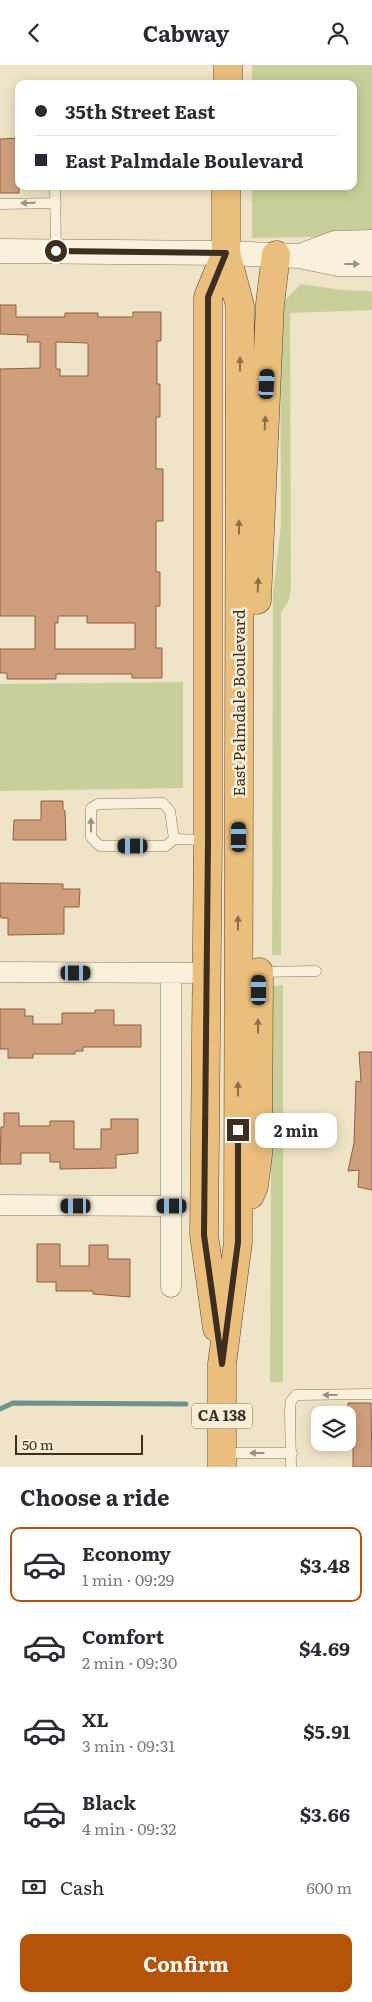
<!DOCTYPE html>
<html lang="en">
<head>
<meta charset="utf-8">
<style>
  :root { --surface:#fff; --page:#f7f7f7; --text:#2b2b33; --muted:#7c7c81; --line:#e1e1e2; --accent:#b45309 }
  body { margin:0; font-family:Literata,serif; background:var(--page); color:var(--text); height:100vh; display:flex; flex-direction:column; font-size:19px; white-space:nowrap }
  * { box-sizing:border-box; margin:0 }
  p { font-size:16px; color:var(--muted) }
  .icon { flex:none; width:28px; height:28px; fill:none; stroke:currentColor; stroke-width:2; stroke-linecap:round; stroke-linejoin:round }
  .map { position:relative; height:1402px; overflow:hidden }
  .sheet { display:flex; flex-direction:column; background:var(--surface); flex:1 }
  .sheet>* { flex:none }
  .top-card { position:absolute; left:15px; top:15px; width:342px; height:110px; border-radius:10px; box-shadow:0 2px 12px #0003; display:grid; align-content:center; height:110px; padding:0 20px; background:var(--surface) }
  .controls { position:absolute; left:311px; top:1341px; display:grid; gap:10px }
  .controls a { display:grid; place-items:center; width:45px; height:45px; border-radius:10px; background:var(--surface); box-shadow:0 2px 12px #0003; font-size:25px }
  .scale { position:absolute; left:15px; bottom:12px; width:128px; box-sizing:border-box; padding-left:5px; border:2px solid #3d2e20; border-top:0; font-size:14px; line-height:18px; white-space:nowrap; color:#3d2e20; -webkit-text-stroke:4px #f7eed8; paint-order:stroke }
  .end { position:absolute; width:22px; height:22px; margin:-11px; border:6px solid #3d2e20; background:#fff; box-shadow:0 0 0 2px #fff }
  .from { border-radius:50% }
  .bubble { position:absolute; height:35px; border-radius:10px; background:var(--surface); box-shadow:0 2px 12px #0003; font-size:16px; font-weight:700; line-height:35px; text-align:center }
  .car { position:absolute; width:15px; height:30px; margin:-15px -8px; border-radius:6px; box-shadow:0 0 4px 1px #0007; background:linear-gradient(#222 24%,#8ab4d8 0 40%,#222 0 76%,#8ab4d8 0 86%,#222 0) }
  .top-card b { display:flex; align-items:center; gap:18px; height:48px; font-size:19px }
  .top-card b+b { border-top:1px solid var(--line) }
  .top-card i { width:12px; height:12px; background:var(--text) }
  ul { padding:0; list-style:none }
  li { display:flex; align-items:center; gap:15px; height:75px; margin:0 10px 8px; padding:0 10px; border:2px solid transparent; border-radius:10px }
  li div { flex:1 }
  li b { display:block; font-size:19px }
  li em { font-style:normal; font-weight:700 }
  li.selected { border-color:var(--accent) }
  li>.icon { width:45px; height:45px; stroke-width:1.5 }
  h2 { padding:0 20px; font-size:22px; line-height:60px }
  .pay { display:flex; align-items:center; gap:12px; height:55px; padding:0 20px; font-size:19px }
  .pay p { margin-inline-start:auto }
  .action { display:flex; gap:10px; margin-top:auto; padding:10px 20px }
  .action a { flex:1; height:58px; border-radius:10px; background:var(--accent); color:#fff; font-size:20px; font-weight:700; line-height:58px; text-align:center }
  header { display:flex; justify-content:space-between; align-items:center; height:65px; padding:0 20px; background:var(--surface); font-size:22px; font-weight:700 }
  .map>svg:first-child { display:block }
  .green { fill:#c9cf9b }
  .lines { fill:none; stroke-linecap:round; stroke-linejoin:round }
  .stream { stroke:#6f938a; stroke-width:5 }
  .building { fill:#cf9f7d; stroke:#8d5f41; fill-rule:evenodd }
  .service-casing { stroke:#8d765c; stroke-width:11 }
  .minor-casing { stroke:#8d765c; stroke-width:21 }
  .tertiary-casing { stroke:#8d765c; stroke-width:25 }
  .trunk-casing { stroke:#5b4430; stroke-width:29 }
  .service { stroke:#faf1dc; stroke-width:10 }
  .minor { stroke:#faf1dc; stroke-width:20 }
  .tertiary { stroke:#faf1dc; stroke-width:24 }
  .trunk { stroke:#eabe7c; stroke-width:28 }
  .oneway { fill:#9c907e }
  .oneway2 { fill:#8b6f49 }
  .route { stroke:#3d2e20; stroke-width:6 }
  .labels { text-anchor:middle; stroke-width:5; stroke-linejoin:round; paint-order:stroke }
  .shield { fill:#f7eed8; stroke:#756857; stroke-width:1 }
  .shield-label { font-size:15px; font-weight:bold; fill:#3d2e20 }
  .street-label { font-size:16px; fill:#3d2e20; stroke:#f7eed8 }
</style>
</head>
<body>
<header><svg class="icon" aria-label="back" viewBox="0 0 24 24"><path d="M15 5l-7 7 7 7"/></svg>Cabway<svg class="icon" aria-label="person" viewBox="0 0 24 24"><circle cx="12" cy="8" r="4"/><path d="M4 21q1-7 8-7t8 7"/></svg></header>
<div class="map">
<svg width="372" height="1402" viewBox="0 0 372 1402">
  <rect width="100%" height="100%" fill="#f0e4c8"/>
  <path class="green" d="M252,0h120v171l-120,2v-52h102v-102h-102z
    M301,219l40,6 31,1v19l-82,3 1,273 -2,14 -8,13v342h-9l1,-362 8,-67 -1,-221z
    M183,617v106l-183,3v-107z
    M283,920v397h-13l2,-396z"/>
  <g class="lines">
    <path class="stream" d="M0,1344l13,-6 173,1"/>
  </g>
  <path class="building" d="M19,73v55h-19v-54z
    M0,240h16v12h49v-4h33v4h35v-5h28v29h-4v43h3v33h-4v52h7v52h-7v51h4v34h-4v42h6v30h-30v-4h-76v5h-49v-6h-7v-24h35v-33h-35v-247l40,-1v-26h-13l1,-7 -28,-1zM56,277l32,1v33h-28v-7h-4zM58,551h29v7h48v26h-80v-26h3z
    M41,736h22v8l2,2 1,29h-53l1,-20h27z
    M0,818l63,1v5h17l-1,18h-15v27l-56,1v-17h-7l-1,-4z
    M0,944h25v7h8v8h29v-11h33v-3h19v15h27v22h-58v4h-8v3h-42v4h-25v-9h-8z
    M359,987h13v138l-14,-3 1,-17 -11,1 6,-28 2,-62 5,1z
    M4,1048h15v13h31v-5h24v28h27v-20h10v-10h27v34l-22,2v13l-56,1v-7h-10v-9h-29v11h-21l1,-37h3z
    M37,1179h23v22h29v-21h19v14h22v38l-37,-3v-3h-37v-9h-19z
    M348,1338h23l1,64h-19v-29h-5z"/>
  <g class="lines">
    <g class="service-casing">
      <path id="service" d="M55,121l1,65
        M0,139l56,-1
        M174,774l-4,-28 -7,-8 -65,1 -7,4v29l9,9h66l8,-7 33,1
        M259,907l57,-1
        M223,1388h69
        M291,1402l-1,-58 1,-8 5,-6 76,-1"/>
    </g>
    <g class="minor-casing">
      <path id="minor" d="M0,907l207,1
        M171,908v314
        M0,1140l172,1"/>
    </g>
    <g class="tertiary-casing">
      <path id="tertiary" d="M0,186l226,2 73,3 39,8h34
        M300,191l35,-13 37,-1"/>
    </g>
    <g class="trunk-casing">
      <path id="trunk" d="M228,19v-19
        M257,535l13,-296 6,-49
        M250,1130l4,-9 4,-31 1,-183
        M217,1263l-13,-93 4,-395v-543l18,-44
        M222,1402v-103l16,-122 2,-936 -14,-53v-67"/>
    </g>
    <use href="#service" class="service"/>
    <use href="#minor" class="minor"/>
    <use href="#tertiary" class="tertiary"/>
    <use href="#trunk" class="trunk"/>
  </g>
  <defs><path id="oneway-solid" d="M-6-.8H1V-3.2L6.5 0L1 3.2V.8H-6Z" transform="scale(1.25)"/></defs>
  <g class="oneway">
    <use href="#oneway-solid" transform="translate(28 138) rotate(179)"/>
    <use href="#oneway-solid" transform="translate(352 199)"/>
    <use href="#oneway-solid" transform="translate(91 760) rotate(-90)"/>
    <use href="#oneway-solid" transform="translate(330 1330) rotate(180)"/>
    <use href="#oneway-solid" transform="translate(257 1388) rotate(180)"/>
  </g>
  <g class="oneway2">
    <use href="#oneway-solid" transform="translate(240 299) rotate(-90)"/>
    <use href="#oneway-solid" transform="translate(265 358) rotate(-87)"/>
    <use href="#oneway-solid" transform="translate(239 462) rotate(-90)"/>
    <use href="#oneway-solid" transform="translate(258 520) rotate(-87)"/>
    <use href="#oneway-solid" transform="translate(238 858) rotate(-90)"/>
    <use href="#oneway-solid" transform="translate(258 961) rotate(-90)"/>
    <use href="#oneway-solid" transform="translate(238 1024) rotate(-90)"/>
  </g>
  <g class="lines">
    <path class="route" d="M56,186l170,2 -18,44v543l-4,395 18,129 16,-122v-112"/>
  </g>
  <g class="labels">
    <rect class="shield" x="192" y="1338.5" width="60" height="25" rx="4"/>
    <g class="shield-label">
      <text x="222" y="1356">CA 138</text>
    </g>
    <g class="street-label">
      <text transform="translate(239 638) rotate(-90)" y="6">East Palmdale Boulevard</text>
    </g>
  </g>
</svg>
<div class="controls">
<a><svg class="icon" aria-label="layers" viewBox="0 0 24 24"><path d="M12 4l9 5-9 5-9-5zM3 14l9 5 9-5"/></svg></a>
</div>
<div class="scale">50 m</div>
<i class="end from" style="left:56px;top:186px"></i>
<i class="end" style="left:238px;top:1065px"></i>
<div class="bubble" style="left:255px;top:1048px;width:82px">2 min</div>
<i class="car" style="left:267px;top:319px;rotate:3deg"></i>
<i class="car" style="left:239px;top:772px;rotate:0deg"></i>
<i class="car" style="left:133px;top:781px;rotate:270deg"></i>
<i class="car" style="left:76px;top:908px;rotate:90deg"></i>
<i class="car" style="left:259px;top:925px;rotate:0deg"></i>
<i class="car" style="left:76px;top:1141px;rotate:270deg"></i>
<i class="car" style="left:172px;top:1141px;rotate:270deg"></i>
<div class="top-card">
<b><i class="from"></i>35th Street East</b>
<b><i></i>East Palmdale Boulevard</b>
</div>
</div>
<section class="sheet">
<h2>Choose a ride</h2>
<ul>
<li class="selected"><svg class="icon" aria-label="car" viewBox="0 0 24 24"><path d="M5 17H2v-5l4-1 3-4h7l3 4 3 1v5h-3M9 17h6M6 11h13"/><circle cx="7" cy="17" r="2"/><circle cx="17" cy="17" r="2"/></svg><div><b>Economy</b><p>1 min · 09:29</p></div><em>$3.48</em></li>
<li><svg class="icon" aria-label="car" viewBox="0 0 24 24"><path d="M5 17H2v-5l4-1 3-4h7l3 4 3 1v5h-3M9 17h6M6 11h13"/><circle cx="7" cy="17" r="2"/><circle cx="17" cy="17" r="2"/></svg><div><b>Comfort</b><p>2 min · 09:30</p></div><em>$4.69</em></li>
<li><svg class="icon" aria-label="car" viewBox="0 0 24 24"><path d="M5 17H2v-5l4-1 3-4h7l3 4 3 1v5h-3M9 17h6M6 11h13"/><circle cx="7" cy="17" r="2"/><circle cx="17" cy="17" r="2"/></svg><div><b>XL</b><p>3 min · 09:31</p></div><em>$5.91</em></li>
<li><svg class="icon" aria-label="car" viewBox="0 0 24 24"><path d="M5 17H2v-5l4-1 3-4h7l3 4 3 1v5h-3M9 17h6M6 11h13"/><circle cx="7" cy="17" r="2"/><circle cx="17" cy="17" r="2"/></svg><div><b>Black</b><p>4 min · 09:32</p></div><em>$3.66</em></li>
</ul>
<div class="pay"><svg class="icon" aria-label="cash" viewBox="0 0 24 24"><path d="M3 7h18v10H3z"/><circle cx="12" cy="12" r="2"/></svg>Cash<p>600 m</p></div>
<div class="action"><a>Confirm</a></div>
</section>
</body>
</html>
